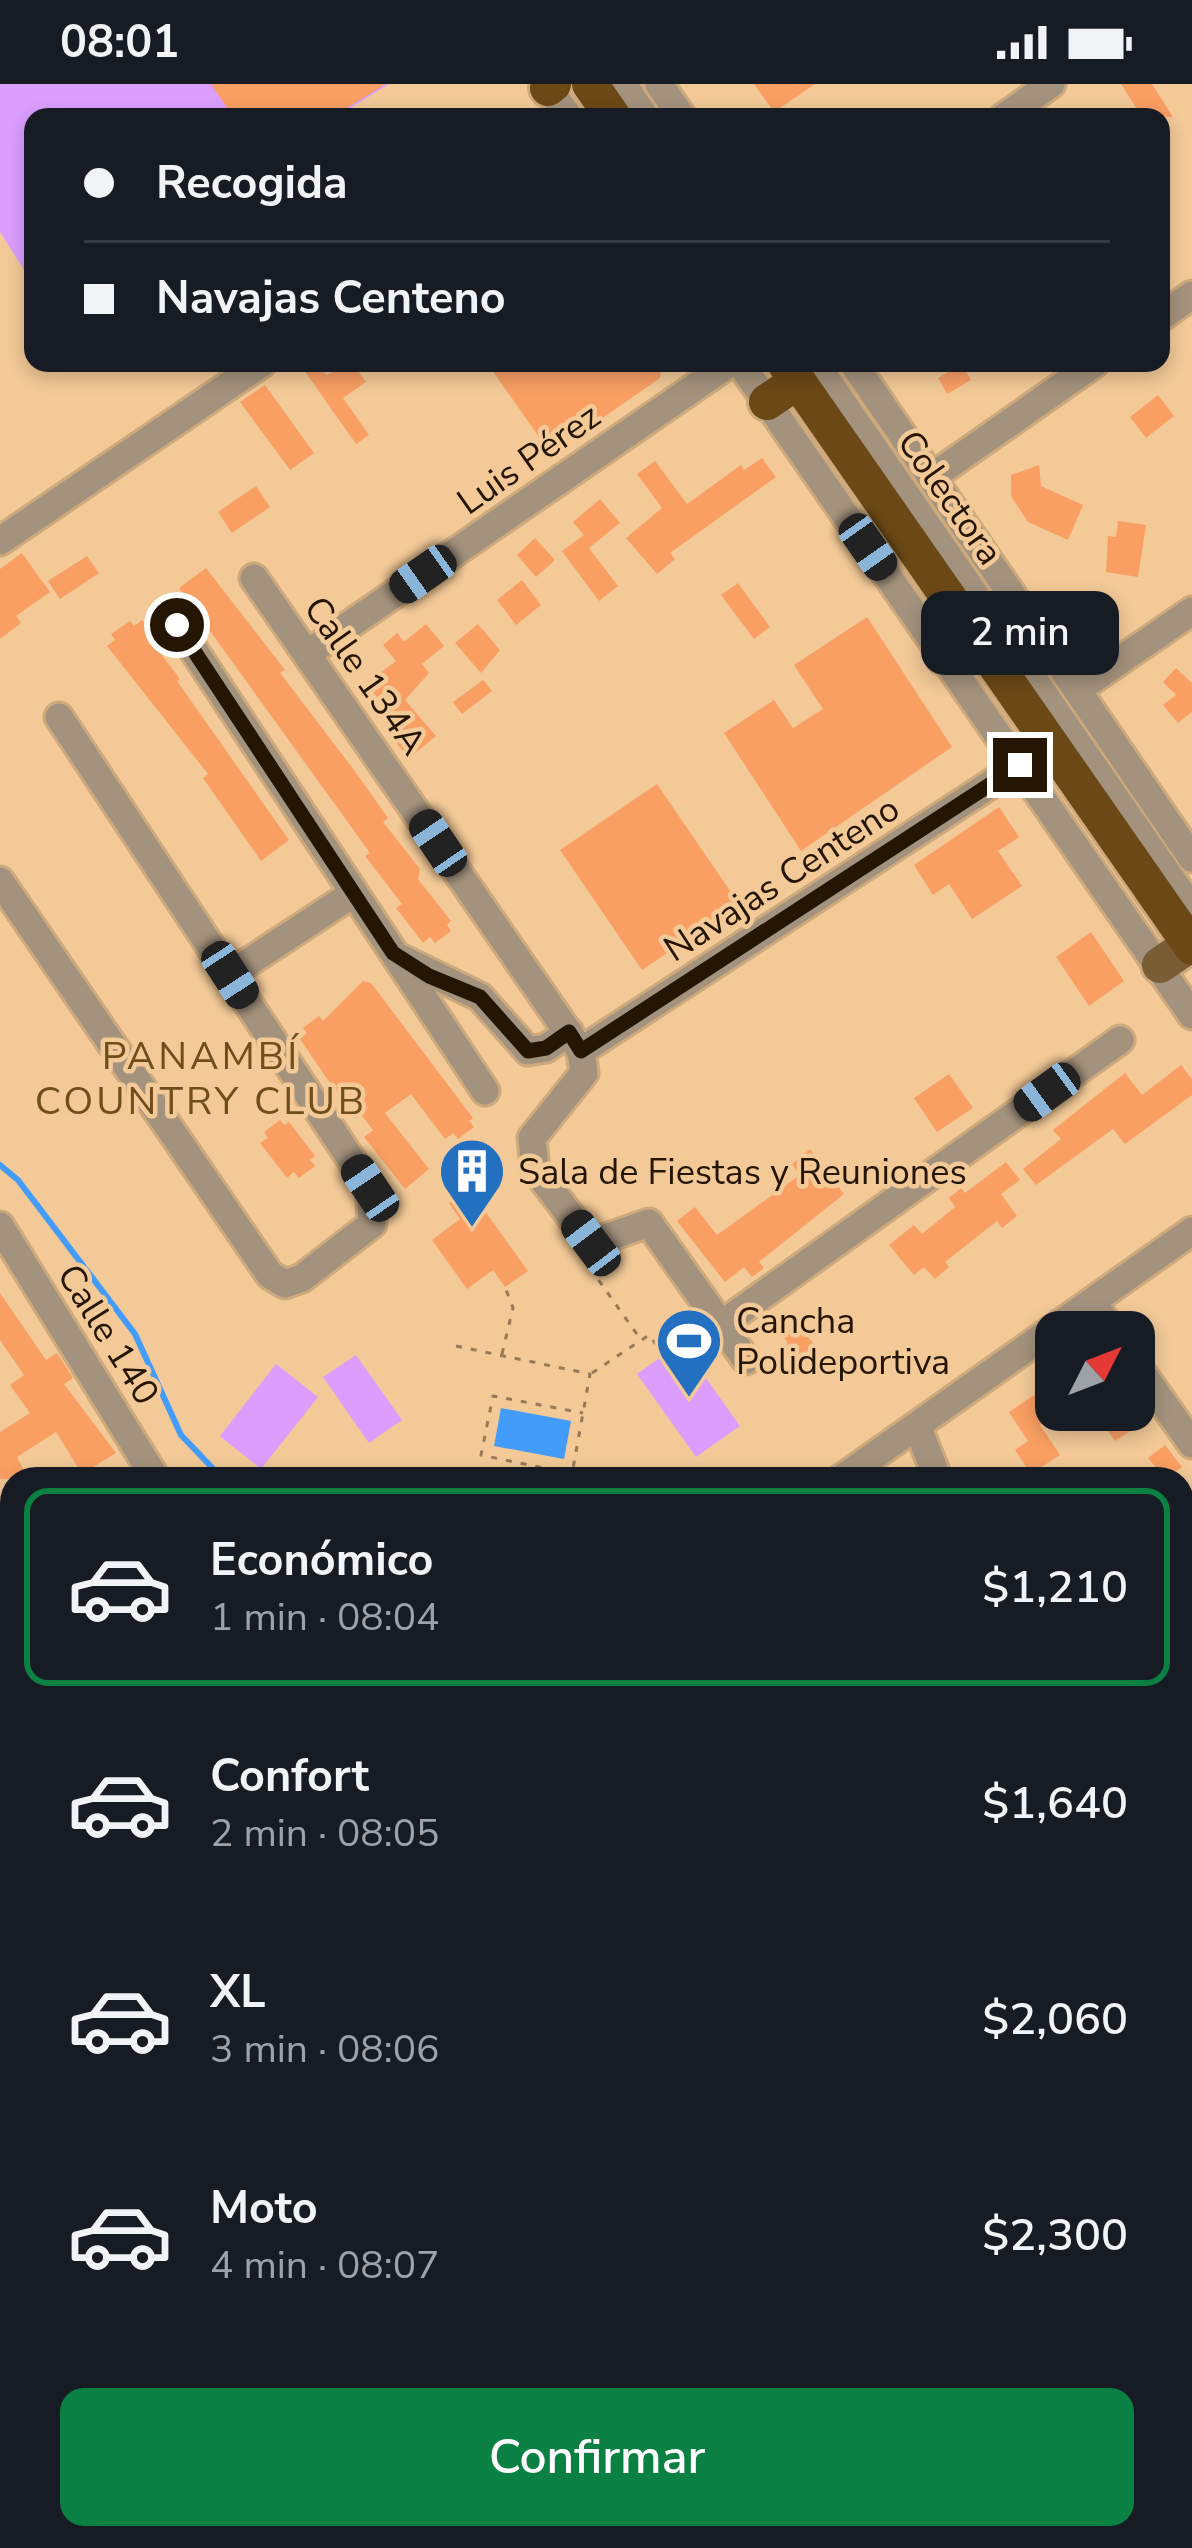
<!DOCTYPE html>
<html lang="es">
<head>
<meta charset="utf-8">
<style>
  :root { --surface:#171b24; --page:#242831; --text:#f1f3f6; --muted:#9ea1a6; --line:#363941; --accent:#0b8043 }
  body { margin:0; font-family:"Nunito Sans",sans-serif; background:var(--page); color:var(--text); height:100vh; display:flex; flex-direction:column; font-size:45px; white-space:nowrap }
  * { box-sizing:border-box; margin:0 }
  p { font-size:39px; color:var(--muted) }
  .icon { flex:none; width:66px; height:66px; fill:none; stroke:currentColor; stroke-width:2; stroke-linecap:round; stroke-linejoin:round }
  .map { position:relative; flex:1; overflow:hidden }
  .drawer { position:absolute; left:0px; top:1383px; width:1194px; height:1083px; display:flex; flex-direction:column; background:var(--surface); border-radius:36px 36px 0 0; box-shadow:0 6px 18px #0003 }
  .drawer>* { flex:none }
  .guide { position:absolute; left:24px; top:24px; width:1146px; height:264px; border-radius:24px; box-shadow:0 6px 18px #0003; display:grid; align-content:center; height:264px; padding:0 60px; background:var(--surface) }
  .needle { width:78px; rotate:48deg }
  .tools { position:absolute; left:1035px; top:1227px; display:grid; gap:24px }
  .tools a { display:grid; place-items:center; width:120px; height:120px; border-radius:24px; background:var(--surface); box-shadow:0 6px 18px #0003; font-size:60px }
  .end { position:absolute; width:54px; height:54px; margin:-27px; border:15px solid #251603; background:#fff; box-shadow:0 0 0 6px #fff }
  .from { border-radius:50% }
  .bubble { position:absolute; height:84px; border-radius:24px; background:var(--surface); box-shadow:0 6px 18px #0003; font-size:39px; font-weight:600; line-height:84px; text-align:center }
  .car { position:absolute; width:36px; height:72px; margin:-36px -18px; border-radius:15px; box-shadow:0 0 9px 3px #0007; background:linear-gradient(#222 24%,#8ab4d8 0 40%,#222 0 76%,#8ab4d8 0 86%,#222 0) }
  .guide b { display:flex; align-items:center; gap:42px; height:114px; font-size:45px }
  .guide b+b { border-top:3px solid var(--line) }
  .guide i { width:30px; height:30px; background:var(--text) }
  ul { padding:21px 0 0; list-style:none }
  li { display:flex; align-items:center; gap:36px; height:198px; margin:0 24px 18px; padding:0 36px; border:6px solid transparent; border-radius:24px }
  li div { flex:1 }
  li b { display:block; font-size:45px }
  li em { font-style:normal; font-weight:600 }
  li.active { border-color:var(--accent) }
  li>.icon { width:108px; height:108px; stroke-width:1.5 }
  .action { display:flex; gap:24px; margin-top:auto; padding:24px 60px }
  .action a { flex:1; height:138px; border-radius:24px; background:var(--accent); color:#fff; font-size:48px; font-weight:600; line-height:138px; text-align:center }
  .status { display:flex; justify-content:space-between; align-items:center; height:84px; padding:0 60px; background:var(--surface); direction:ltr }
  .status svg { height:33px; fill:currentColor }
  .map>svg:first-child { display:block }
  .green { fill:#db9efe }
  .water { fill:#439bfa }
  .lines { fill:none; stroke-linecap:round; stroke-linejoin:round }
  .stream { stroke:#439bfa; stroke-width:6 }
  .building { fill:#f99f64 }
  .minor-casing { stroke:#cda97c; stroke-width:33 }
  .major-casing { stroke:#cda97c; stroke-width:42 }
  .highway-casing { stroke:#cda97c; stroke-width:42 }
  .path { stroke:#977a55; stroke-width:3; stroke-dasharray:6 9; stroke-linecap:butt }
  .minor { stroke:#a3927d; stroke-width:27 }
  .major { stroke:#7a5c35; stroke-width:36 }
  .highway { stroke:#6b4916; stroke-width:36 }
  .route { stroke:#251603; stroke-width:15 }
  .labels { text-anchor:middle; stroke-width:9; stroke-linejoin:round; paint-order:stroke }
  .street-label { font-size:36px; fill:#251603; stroke:#f2c997 }
  .poi-label { font-size:36px; fill:#251603; stroke:#f2c997; text-anchor:start }
  .neighbourhood-label { font-size:39px; letter-spacing:3px; fill:#704d1c; stroke:#f2c997 }
</style>
</head>
<body>
<div class="status"><b>08:01</b><svg viewBox="0 0 49 12"><path d="M0 12V9h3v3zM5 12V6h3v6zM10 12V3h3v9zM15 12V0h3v12zM26 1h20v11H26zM47 4h2v5h-2z"/></svg></div>
<div class="map">
<svg width="1192" height="2464" viewBox="0 0 1192 2464">
  <rect width="100%" height="100%" fill="#f2c997"/>
  <path class="green" d="M0,0h389l-53,33h-303v167l-33,-52z
    M681,1259l59,83 -44,31 -59,-83z
    M356,1271l46,65 -33,23 -46,-66z
    M276,1280l42,33 -57,72 -41,-33z"/>
  <path class="water" d="M501,1324l70,13 -7,38 -70,-13z"/>
  <g class="lines">
    <path class="stream" d="M0,1081l18,15 117,154 46,101 42,44
      M549,2464l5,-10"/>
  </g>
  <path class="building" d="M211,0h175l-54,33h-99z
    M754,0h61l-41,28z
    M1121,0h31l21,33h-31z
    M299,279h19l8,12 26,-12 14,19 -23,16 26,37 -13,9z
    M487,279h175l-2,15 -109,76z
    M962,280l9,16 -24,14 -9,-16z
    M265,301l49,68 -24,17 -50,-68z
    M1158,311l16,21 -28,22 -16,-21z
    M762,374l14,19 -106,76 5,6 -18,15 -31,-36 36,-30 -25,-34 18,-13 32,43 54,-39 3,5z
    M1039,381l2,21 42,19 -15,35 -40,-18 -17,-26v-21z
    M256,402l14,21 -38,26 -14,-21z
    M600,415l20,24 -31,25 29,38 -19,15 -37,-50 22,-16 -11,-13z
    M1118,437l28,4 -8,52 -32,-5 2,-36 8,1z
    M535,454l20,22 -19,17 -19,-22z
    M22,469l28,39 -34,24 5,7 -21,16v-70z
    M87,472l12,17 -39,26 -12,-18z
    M206,484l79,102 -5,3 74,97 34,48 -5,4 37,47 -2,10 33,42 -4,4 4,6 -16,12 -5,-6 -7,6 -27,-35 6,-4 -37,-48 5,-3 -191,-265z
    M522,496l19,25 -25,20 -19,-25z
    M738,499l32,44 -16,12 -33,-44z
    M867,533l85,130 -151,104 -77,-118 50,-33 19,28 30,-19 -29,-44z
    M142,536l8,11 -4,3 34,45 -3,2 112,159 -28,21 -58,-83 5,-4 -101,-128 8,-6 -4,-6 19,-13 4,5z
    M426,540l18,22 -22,18 7,9 -24,27 31,36 -27,22 -17,-20 10,-8 -36,-47 30,-22 -13,-16 14,-12 7,9z
    M478,540l22,26 -19,23 -26,-30z
    M1176,584l16,15v29l-14,11 -15,-18 13,-10 -13,-13z
    M483,596l9,11 -30,23 -9,-12z
    M657,700l82,120 -97,66 -82,-120z
    M999,723l20,30 -21,14 24,35 -50,33 -23,-35 -16,11 -19,-30z
    M1091,848l33,49 -35,25 -33,-49z
    M363,897l8,2 102,135 -4,3 5,6 -16,12 -5,-6 -8,6 -34,-45 -26,19 44,56 -24,20 -41,-52 9,-7 -20,-26 -6,4 -47,-69 7,-6 -4,-5 16,-12 4,5z
    M1181,981l11,14v16l-67,49 -12,-15 -77,56 -13,-16 38,-30 -8,-9 72,-57 17,22z
    M949,990l24,34 -36,24 -23,-34z
    M280,1036l4,5 5,-3 26,34 -5,4 5,6 -16,12 -5,-6 -7,6 -27,-35 8,-5 -4,-6z
    M810,1065l34,45 -85,68 5,6 -12,9 -8,-10 -19,15 -48,-61 18,-14 22,28 83,-60 -8,-11z
    M1006,1078l14,18 -19,14 16,22 -15,12 -5,-7 -52,41 4,5 -14,12 -11,-12 -10,8 -25,-30 25,-20 8,9 33,-27 -6,-9 12,-10 4,5z
    M469,1105l59,82 -23,16 -12,-17 -26,19 -35,-49 28,-21 -11,-16z
    M0,1209l46,67 11,-7 16,25 -9,6 52,69 -34,21 -26,-42 -39,25 11,22h-28v-47l30,-19 -20,-28 14,-10 -24,-35z
    M790,1230l30,38 -32,26 -17,-21 17,-14 -13,-17z
    M1042,1306l16,23 -18,12 20,30 -29,19 -16,-24 13,-9 -19,-29z
    M1116,1326h17l9,13 -27,18 -15,-21z
    M1165,1361l17,22 -16,12 -18,-21z"/>
  <g class="lines">
    <g class="minor-casing">
      <path id="minor" d="M545,0l24,33
        M623,0l22,33
        M659,0l23,33
        M1004,33l47,-33
        M1161,233l31,-22
        M740,279l452,652
        M815,279l377,546
        M853,279l339,495
        M932,393l163,-114
        M0,457l262,-178
        M254,494l327,473 3,22 -52,65 3,31 56,74 58,-20 97,137
        M177,541l308,466
        M307,570l423,-291
        M1077,606l115,-79
        M0,797l270,394 15,9 17,-6 70,-54 -2,-36 -311,-471
        M402,875l78,38 48,54 18,-3 23,-16
        M229,891l125,-82
        M581,967l439,-286
        M0,1142l156,253
        M1093,1219l20,29
        M722,1240l398,-284
        M1134,1278l58,82
        M917,1342l21,53
        M841,1395l351,-248
        M0,1504l12,-8
        M1182,1549l10,-7
        M1182,1668l10,-4
        M0,1753l12,17
        M1182,1975l10,38
        M0,2007l12,-4
        M422,2454l3,10
        M3,2464l41,-10"/>
    </g>
    <g class="major-casing">
      <path id="major" d="M1160,881l32,-22
        M1182,1882l10,-3
        M0,2214l12,-3"/>
    </g>
    <g class="highway-casing">
      <path id="highway" d="M590,0l23,33
        M548,4l5,-4
        M785,279l407,584
        M767,318l31,-21
        M944,572l30,-21"/>
    </g>
    <path class="path" d="M590,1184l51,72
      M456,1262l134,28 -18,100 -91,-19 12,-59 90,17
      M502,1270l11,-46 -8,-21
      M592,1289l57,-38 15,20"/>
    <use href="#minor" class="minor"/>
    <use href="#major" class="major"/>
    <use href="#highway" class="highway"/>
  </g>
  <g class="lines">
    <path class="route" d="M177,541l216,328 36,23 51,21 48,54 18,-3 23,-16 12,19 439,-286"/>
  </g>
  <defs>
    <g id="building-pin" transform="scale(3.45)"><path d="M0 17L-7.5 6A9.5 9.5 0 1 1 7.5 6Z" fill="#2270bf" stroke="#f2c997"/><path d="M-4-6H4V6H1V3H-1V6H-4ZM-2.5-4.3h1.7v1.8h-1.7ZM.8-4.3h1.7v1.8H.8ZM-2.5-1h1.7V.8h-1.7ZM.8-1h1.7V.8H.8Z" fill="#fff"/></g>
    <g id="stadium-pin" transform="scale(3.45)"><path d="M0 17L-7.5 6A9.5 9.5 0 1 1 7.5 6Z" fill="#2270bf" stroke="#f2c997"/><path d="M0-5a6.5 5 0 1 0 0 10a6.5 5 0 1 0 0-10ZM-3.5-1.8h7v3.6h-7Z" fill="#fff"/></g>
  </defs>
  <g fill-rule="evenodd">
    <use href="#building-pin" x="472" y="1087"/>
    <use href="#stadium-pin" x="689" y="1257"/>
  </g>
  <g class="labels">
    <g class="street-label">
      <text transform="translate(528 374) rotate(-35)" y="13">Luis Pérez</text>
      <text transform="translate(951 413) rotate(55)" y="13">Colectora</text>
      <text transform="translate(366 591) rotate(55)" y="13">Calle 134A</text>
      <text transform="translate(781 794) rotate(-33)" y="13">Navajas Centeno</text>
      <text transform="translate(109 1250) rotate(58)" y="13">Calle 140</text>
    </g>
    <g class="poi-label">
      <text x="518" y="1100">Sala de Fiestas y Reuniones</text>
      <text x="736" y="1249">Cancha<tspan x="736" dy="41">Polideportiva</tspan></text>
    </g>
    <g class="neighbourhood-label">
      <text x="201" y="985">PANAMBÍ<tspan x="201" dy="45">COUNTRY CLUB</tspan></text>
    </g>
  </g>
</svg>
<div class="tools">
<a><svg class="needle" viewBox="-14 -14 28 28"><path d="M0-13l5 13h-10z" fill="#e53935"/><path d="M0 13l5-13h-10z" fill="#9ea1a6"/></svg></a>
</div>
<i class="end from" style="left:177px;top:541px"></i>
<i class="end" style="left:1020px;top:681px"></i>
<div class="bubble" style="left:921px;top:507px;width:198px">2 min</div>
<i class="car" style="left:868px;top:463px;rotate:145deg"></i>
<i class="car" style="left:423px;top:490px;rotate:235deg"></i>
<i class="car" style="left:438px;top:759px;rotate:326deg"></i>
<i class="car" style="left:230px;top:891px;rotate:147deg"></i>
<i class="car" style="left:1047px;top:1008px;rotate:234deg"></i>
<i class="car" style="left:370px;top:1104px;rotate:326deg"></i>
<i class="car" style="left:591px;top:1159px;rotate:323deg"></i>
<div class="guide">
<b><i class="from"></i>Recogida</b>
<b><i></i>Navajas Centeno</b>
</div>
<section class="drawer">
<ul>
<li class="active"><svg class="icon" aria-label="car" viewBox="0 0 24 24"><path d="M5 17H2v-5l4-1 3-4h7l3 4 3 1v5h-3M9 17h6M6 11h13"/><circle cx="7" cy="17" r="2"/><circle cx="17" cy="17" r="2"/></svg><div><b>Económico</b><p>1 min · 08:04</p></div><em>$1,210</em></li>
<li><svg class="icon" aria-label="car" viewBox="0 0 24 24"><path d="M5 17H2v-5l4-1 3-4h7l3 4 3 1v5h-3M9 17h6M6 11h13"/><circle cx="7" cy="17" r="2"/><circle cx="17" cy="17" r="2"/></svg><div><b>Confort</b><p>2 min · 08:05</p></div><em>$1,640</em></li>
<li><svg class="icon" aria-label="car" viewBox="0 0 24 24"><path d="M5 17H2v-5l4-1 3-4h7l3 4 3 1v5h-3M9 17h6M6 11h13"/><circle cx="7" cy="17" r="2"/><circle cx="17" cy="17" r="2"/></svg><div><b>XL</b><p>3 min · 08:06</p></div><em>$2,060</em></li>
<li><svg class="icon" aria-label="car" viewBox="0 0 24 24"><path d="M5 17H2v-5l4-1 3-4h7l3 4 3 1v5h-3M9 17h6M6 11h13"/><circle cx="7" cy="17" r="2"/><circle cx="17" cy="17" r="2"/></svg><div><b>Moto</b><p>4 min · 08:07</p></div><em>$2,300</em></li>
</ul>
<div class="action"><a>Confirmar</a></div>
</section>
</div>
</body>
</html>
